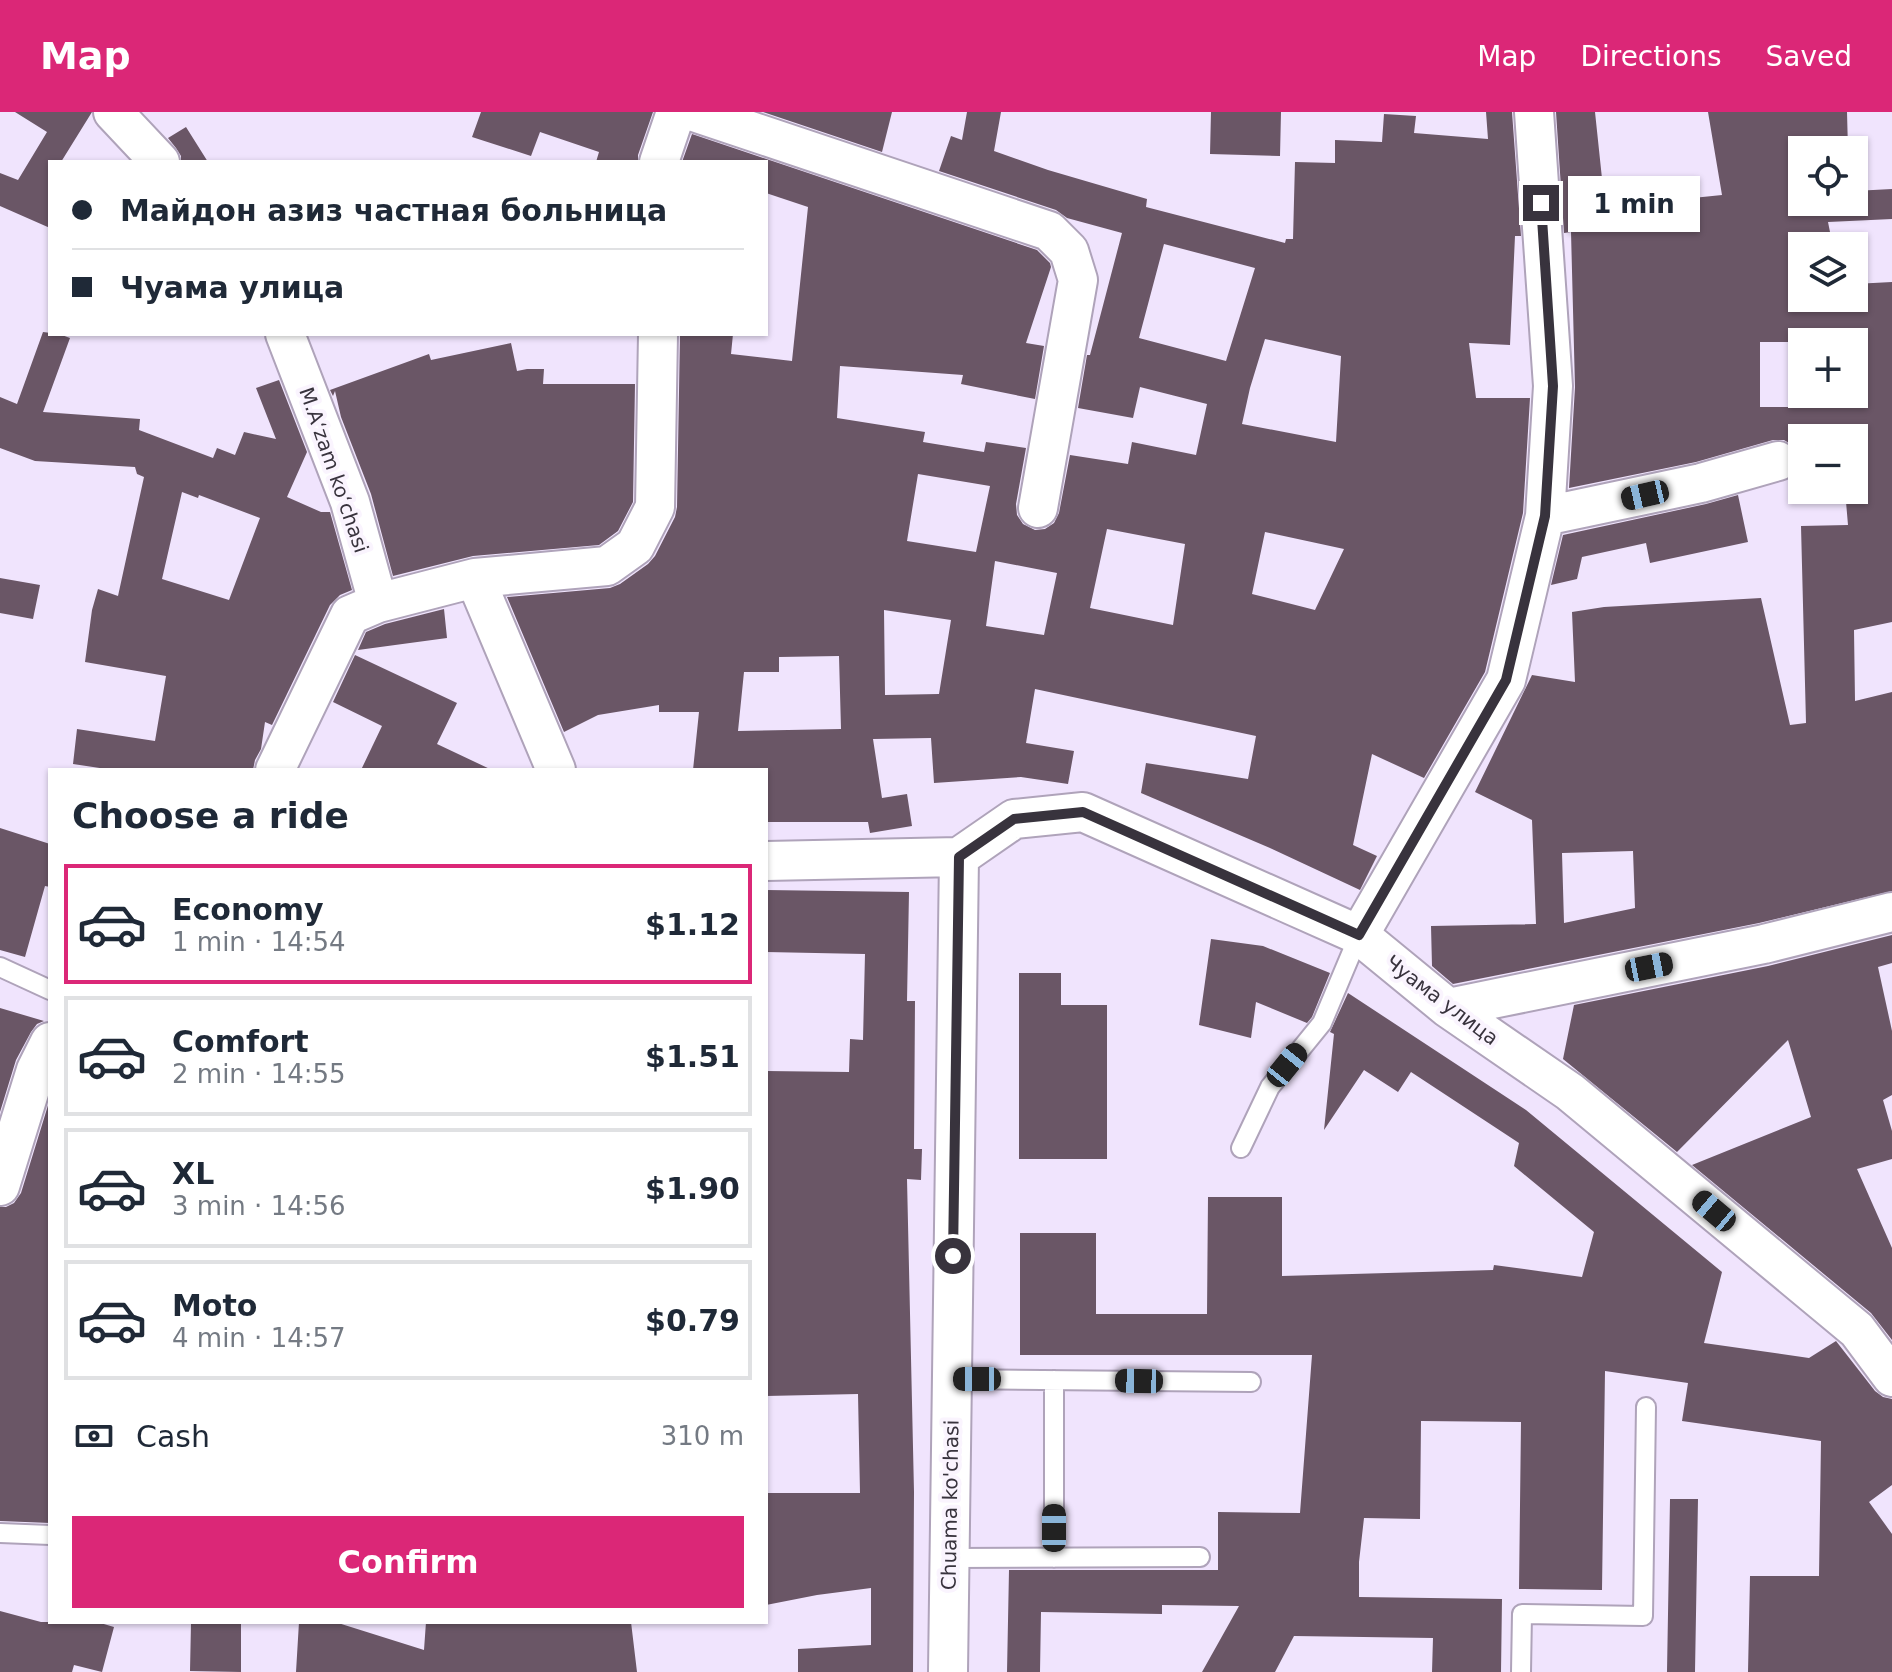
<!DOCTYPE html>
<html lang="en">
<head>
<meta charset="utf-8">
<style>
  :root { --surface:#fff; --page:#f6f6f7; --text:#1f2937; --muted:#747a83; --line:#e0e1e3; --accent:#db2777 }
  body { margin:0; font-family:"DejaVu Sans",sans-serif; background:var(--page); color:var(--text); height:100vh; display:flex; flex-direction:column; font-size:30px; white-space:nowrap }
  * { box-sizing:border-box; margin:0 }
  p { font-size:26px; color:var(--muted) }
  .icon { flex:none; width:44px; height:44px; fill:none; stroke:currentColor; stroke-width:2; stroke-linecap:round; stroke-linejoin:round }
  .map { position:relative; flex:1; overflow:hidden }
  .drawer { position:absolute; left:48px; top:656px; width:720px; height:856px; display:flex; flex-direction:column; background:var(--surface); border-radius:0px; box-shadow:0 2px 6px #0004 }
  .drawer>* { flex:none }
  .top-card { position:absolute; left:48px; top:48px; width:720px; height:176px; border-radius:0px; box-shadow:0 2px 6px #0004; display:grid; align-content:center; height:176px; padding:0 24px; background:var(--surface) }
  .buttons { position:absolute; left:1788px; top:24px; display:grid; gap:16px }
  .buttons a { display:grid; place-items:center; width:80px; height:80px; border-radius:0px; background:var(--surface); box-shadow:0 2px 6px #0004; font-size:40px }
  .end { position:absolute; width:36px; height:36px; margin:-18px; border:10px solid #38333d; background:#fff; box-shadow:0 0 0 4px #fff }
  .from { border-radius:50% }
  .bubble { position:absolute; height:56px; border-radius:0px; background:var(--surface); box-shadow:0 2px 6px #0004; font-size:26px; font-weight:700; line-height:56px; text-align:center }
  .car { position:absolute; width:24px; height:48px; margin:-24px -12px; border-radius:10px; box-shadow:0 0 6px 2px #0007; background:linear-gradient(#222 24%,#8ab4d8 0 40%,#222 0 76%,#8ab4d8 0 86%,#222 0) }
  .top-card b { display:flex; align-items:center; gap:28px; height:76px; font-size:30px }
  .top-card b+b { border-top:2px solid var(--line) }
  .top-card i { width:20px; height:20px; background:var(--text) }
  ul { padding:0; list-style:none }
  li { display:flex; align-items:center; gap:24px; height:120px; margin:0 16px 12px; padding:0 8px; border:4px solid var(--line); border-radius:0px }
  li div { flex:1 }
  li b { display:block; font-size:30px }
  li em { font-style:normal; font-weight:700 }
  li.selected { border-color:var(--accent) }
  li>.icon { width:72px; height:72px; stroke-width:1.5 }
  h2 { padding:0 24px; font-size:36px; line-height:96px }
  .pay { display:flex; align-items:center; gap:20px; height:88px; padding:0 24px; font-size:30px }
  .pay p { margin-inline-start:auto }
  .button { display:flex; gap:16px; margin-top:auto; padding:16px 24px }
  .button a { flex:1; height:92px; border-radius:0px; background:var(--accent); color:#fff; font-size:32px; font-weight:700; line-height:92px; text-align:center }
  header { display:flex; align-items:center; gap:48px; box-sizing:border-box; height:112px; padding:0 40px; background:var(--accent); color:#fff }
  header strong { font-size:38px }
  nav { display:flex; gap:44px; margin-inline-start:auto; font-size:28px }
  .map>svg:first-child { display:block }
  .building { fill:#6a5666; fill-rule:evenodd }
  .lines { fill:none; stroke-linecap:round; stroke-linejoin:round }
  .service-casing { stroke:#afa3ba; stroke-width:22 }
  .minor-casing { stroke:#afa3ba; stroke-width:42 }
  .service { stroke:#fff; stroke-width:18 }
  .minor { stroke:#fff; stroke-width:38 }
  .route { stroke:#38333d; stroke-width:10 }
  .labels { text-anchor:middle; stroke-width:8; stroke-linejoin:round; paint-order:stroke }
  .street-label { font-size:20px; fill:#38333d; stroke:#faf4fe }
</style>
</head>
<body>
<header>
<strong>Map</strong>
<nav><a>Map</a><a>Directions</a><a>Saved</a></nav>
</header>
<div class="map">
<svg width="1892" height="1560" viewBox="0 0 1892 1560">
  <rect width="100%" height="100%" fill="#f0e4fd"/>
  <path class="building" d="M15,0h77l-31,50h-11v66l-50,-22v-33l18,7 29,-48z
    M481,0h172l-15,43v7h-42l3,-10 -59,-20 -9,24 -59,-19z
    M763,0h129l-10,40z
    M967,0h34l-7,39 54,19 99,29 -1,8 139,36 1,-4h7l2,-77 40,1v-23l47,2 2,-28 32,2 -2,17 74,6 -2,-27h26l9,124h-6l-5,109 -41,-2 7,55h54l-7,115 -38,159 -61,106 -52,-24 -19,91 24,11 -17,34 -90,-42 -129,-55 5,-30 102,16 8,-43 -221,-47 -9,54 48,8 -6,33 -47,-7 -87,6 -3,-45 -58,1 9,59 25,-4 5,32 -42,7 -2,-11h-102v-52h-73l6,-58h-40v-7l-61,10 -34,17 -57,-135 103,-9 10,-4 28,-20 7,-8 20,-39 2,-10 3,-173h53l-2,20 61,7 16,-154 -42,-14v-31h-84l10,-28 345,116 13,13 1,4 -25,76 18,3 -9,53 -74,-15 2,-9 -123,-9 -3,52 88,14 -2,10 61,10 2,-10 40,6 -10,56 1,11 6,9 12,6 10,-1 9,-6 5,-10 11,-58 58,9 4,-22 64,13 11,-51 -67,-17 -7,31 -55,-10 9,-53h3l32,-122 -55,-15 -11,-8 -117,-39 12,-35 11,4zM1164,132l91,24 -29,93 -87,-23zM1265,227l76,17 -5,86 -94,-18 8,-36zM918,362l72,12 -14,66 -69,-11zM1107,417l78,15 -12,81 -83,-17zM1265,420l79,17 -29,61 -63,-16zM995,449l62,12 -13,62 -58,-9zM884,498l67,10 -12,74 -54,1zM839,544l2,73 -103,2 6,-59h35v-15z
    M1211,0h70l-1,44 -70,-2z
    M1556,0h39l10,95 117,-12 -14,-83h139l1,38h-46v52h52v-11l38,-2v30l-64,3 2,10 -4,1v13h-24v52h52v-14l38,-2v340l-38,8 1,71 37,-9v199l-133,32 -306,61 -21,-18 -1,-40 105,-2 -4,-104 -57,-28 57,-117 43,7 -3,-70 32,-5 157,-9 29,127 16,-2 -5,-197 47,-1 -3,-35h9v-52h-52v32h-5l2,-4v-10l-5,-10 -10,-6h-11l-77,22 -127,26 6,-101 -4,-155 -7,1zM1760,230h94v52h-18l1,13h-77zM1633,739l2,57 -71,15 -2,-70z
    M186,15l22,35h-27v-6l-5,-8 -8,-10z
    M43,220l16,2 11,4 -27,74 97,7 -1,11 74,28 4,-10 18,7 9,-23 32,7 -20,-51 23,-8 28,72 -20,45 34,15h9l22,78 -12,5 -10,10 -58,120 -7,-3 -4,27 -6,11 -2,10h-140l-40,-6 4,-35 78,12 11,-65 -81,-14 7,-52 6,-21 20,7 26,-119 -7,-3 -2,-7 -100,-6 -35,-13v-51l17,7zM182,380l16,6 1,-3 61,23 -31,82 -67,-21z
    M511,231l6,28 10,-2h17l-1,15h92l-2,118 -15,29 -19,14 -126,11 -80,20 -22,-82 -30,-77 -6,-26 -2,5 -3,-6 99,-36 2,6z
    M1738,383l10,47 -98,21 -4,-20 -64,14 -5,22 -26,6 12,-50 143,-31z
    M0,466l40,7 -7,34 -33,-6z
    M444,497l3,29 -89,12 8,-18 19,-8z
    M355,543l102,48 -20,41 55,26h-131l21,-44 -49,-24z
    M0,716l50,16v43l-5,-1 -20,71 -25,-7z
    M766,778l143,2 -2,109h8l-1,148h8l-1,31 -14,-1 7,313 -1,180h-115v-23l73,-4v-57l-54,7 -51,10v-112h94l-2,-99 -92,2v-325l83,1 1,-33 13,1 2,-86 -99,-2z
    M1892,823v28l-14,4 14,64v64l-9,5 9,31v28l-35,10 35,79v92l-21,-27 -179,-148 119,-48 -23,-77 -111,112 -114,-93 11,-54 194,-39z
    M1211,827l52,7 67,27 -18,44 -5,6 -51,-21 -5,36 -52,-13z
    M1019,861h42v32h46v154h-88z
    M1348,881l178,117 196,162 -18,71 105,15 27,-17 39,50 8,6 9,2v86l-23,17 23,32v138h-144l2,-96h69l2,-135 -139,-20 6,-38 -83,-12 -3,219 -83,-1 2,-167 -100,-1 -1,98 -56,-1 -5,44v35l143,2 -1,73h-69l1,-34 -139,-2 -19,36h-73l37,-66 -77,-1v9l-121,-2 -1,60h-33l2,-102h209v-58l82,1 12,-158h-292v-122h76v81h111l1,-117h74v79l211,-6 1,-5 88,12 12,-45 -80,-66 5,-23 -108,-71 -13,20 -34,-22 -40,60 10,-96 -4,-2z
    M0,896l44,13 -7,3 -6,8 -15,28 -16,52z
    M50,987v424l-50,-2v-314h6l8,-4 7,-10z
    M1670,1387h28l-3,173h-28z
    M0,1499l41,11h56l17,5 -12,45 -28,-7 -2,7h-72z
    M299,1510h36l89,28 2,-28h205l6,50h-341z
    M191,1511l50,1v48l-51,-1z"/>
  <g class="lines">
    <g class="service-casing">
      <path id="service" d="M0,855l50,23
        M1241,1036l29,-61 52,-64 37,-88
        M952,1267l299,3
        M1054,1268v178
        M0,1421l50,2
        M950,1446l250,-1
        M1521,1560l1,-58 121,2 3,-209"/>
    </g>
    <g class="minor-casing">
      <path id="minor" d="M113,0l47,50
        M694,0l355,119 20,20 9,29 -40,228
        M1534,0l19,274 -8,130 -39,164 -147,255 89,73 122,84 287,238 35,47
        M659,50l17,-50
        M285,222l65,168 28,101 97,-25 132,-12 28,-20 20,-39 3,-173
        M1545,404l156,-33 77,-22
        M475,466l81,192
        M275,658l75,-155 28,-12
        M766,749l193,-4 55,-38 69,-7 276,123
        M1448,896l316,-64 128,-32
        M0,1074l36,-116 14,-28
        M948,1560l11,-815"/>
    </g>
    <use href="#service" class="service"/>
    <use href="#minor" class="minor"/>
  </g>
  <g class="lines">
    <path class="route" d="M953,1144l6,-399 55,-38 69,-7 276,123 147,-255 39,-164 8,-130 -12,-183"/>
  </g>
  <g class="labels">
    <g class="street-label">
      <text transform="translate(334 358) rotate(71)" y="7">M.Aʻzam koʻchasi</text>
      <text transform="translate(1442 888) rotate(37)" y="7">Чуама улица</text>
      <text transform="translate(950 1393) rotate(-89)" y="7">Chuama ko'chasi</text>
    </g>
  </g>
</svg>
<div class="buttons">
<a><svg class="icon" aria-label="locate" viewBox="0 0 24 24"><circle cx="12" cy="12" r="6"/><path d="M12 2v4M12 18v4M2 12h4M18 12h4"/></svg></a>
<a><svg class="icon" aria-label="layers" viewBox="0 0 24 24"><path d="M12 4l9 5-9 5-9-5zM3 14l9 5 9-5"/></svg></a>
<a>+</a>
<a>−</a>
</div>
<i class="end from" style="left:953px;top:1144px"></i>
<i class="end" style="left:1541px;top:91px"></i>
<div class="bubble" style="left:1568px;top:64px;width:132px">1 min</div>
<i class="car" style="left:1645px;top:383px;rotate:257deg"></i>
<i class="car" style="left:1649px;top:855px;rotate:79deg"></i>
<i class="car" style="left:1287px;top:953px;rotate:39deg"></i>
<i class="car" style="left:1714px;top:1099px;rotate:310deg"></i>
<i class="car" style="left:977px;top:1267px;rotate:270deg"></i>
<i class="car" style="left:1139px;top:1269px;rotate:271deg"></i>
<i class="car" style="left:1054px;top:1416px;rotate:0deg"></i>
<div class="top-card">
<b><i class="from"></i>Майдон азиз частная больница</b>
<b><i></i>Чуама улица</b>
</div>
<section class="drawer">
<h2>Choose a ride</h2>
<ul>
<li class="selected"><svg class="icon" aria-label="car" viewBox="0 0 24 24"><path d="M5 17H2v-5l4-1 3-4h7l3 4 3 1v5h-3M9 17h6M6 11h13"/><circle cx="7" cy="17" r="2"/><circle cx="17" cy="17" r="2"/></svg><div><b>Economy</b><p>1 min · 14:54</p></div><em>$1.12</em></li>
<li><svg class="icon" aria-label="car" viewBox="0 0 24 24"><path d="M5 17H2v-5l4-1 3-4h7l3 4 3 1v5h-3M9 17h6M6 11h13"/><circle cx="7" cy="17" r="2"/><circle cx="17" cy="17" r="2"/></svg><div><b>Comfort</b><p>2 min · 14:55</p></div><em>$1.51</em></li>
<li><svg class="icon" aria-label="car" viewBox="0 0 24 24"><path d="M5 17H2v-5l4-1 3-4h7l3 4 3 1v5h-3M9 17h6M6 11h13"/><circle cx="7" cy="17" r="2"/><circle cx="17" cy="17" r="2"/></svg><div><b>XL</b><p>3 min · 14:56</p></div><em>$1.90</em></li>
<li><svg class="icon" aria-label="car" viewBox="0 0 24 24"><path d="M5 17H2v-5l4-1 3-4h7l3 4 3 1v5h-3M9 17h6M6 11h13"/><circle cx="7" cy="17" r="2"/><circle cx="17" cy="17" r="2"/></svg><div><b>Moto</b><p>4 min · 14:57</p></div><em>$0.79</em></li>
</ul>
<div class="pay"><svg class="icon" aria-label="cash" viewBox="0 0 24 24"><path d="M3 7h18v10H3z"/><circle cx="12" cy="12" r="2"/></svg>Cash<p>310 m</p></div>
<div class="button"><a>Confirm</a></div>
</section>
</div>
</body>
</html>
